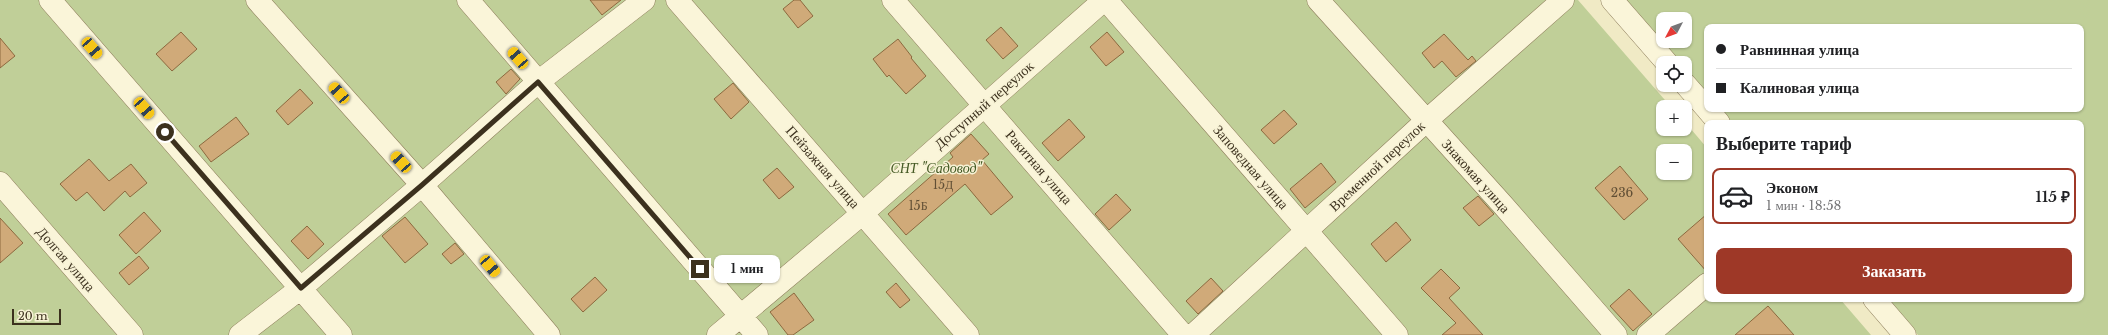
<!DOCTYPE html>
<html lang="ru">
<head>
<meta charset="utf-8">
<style>
  :root { --surface:#fff; --page:#f6f6f6; --text:#202124; --muted:#757577; --line:#e0e0e0; --accent:#9e3827 }
  body { margin:0; font-family:"Libre Baskerville",serif; background:var(--page); color:var(--text); height:100vh; display:flex; flex-direction:column; font-size:15px; white-space:nowrap }
  * { box-sizing:border-box; margin:0 }
  p { font-size:13px; color:var(--muted) }
  .icon { flex:none; width:22px; height:22px; fill:none; stroke:currentColor; stroke-width:2; stroke-linecap:round; stroke-linejoin:round }
  .map { position:relative; flex:1; overflow:hidden }
  .panel { position:absolute; left:1704px; top:120px; width:380px; height:182px; display:flex; flex-direction:column; background:var(--surface); border-radius:8px; box-shadow:0 1px 3px #0004 }
  .panel>* { flex:none }
  .guide { position:absolute; left:1704px; top:24px; width:380px; height:88px; border-radius:8px; box-shadow:0 1px 3px #0004; display:grid; align-content:center; height:88px; padding:0 12px; background:var(--surface) }
  .needle { width:26px; rotate:229deg }
  .controls { position:absolute; left:1656px; top:12px; display:grid; gap:8px }
  .controls a { display:grid; place-items:center; width:36px; height:36px; border-radius:8px; background:var(--surface); box-shadow:0 1px 3px #0004; font-size:20px }
  .scale { position:absolute; left:12px; bottom:10px; width:49px; box-sizing:border-box; padding-left:4px; border:2px solid #3c311e; border-top:0; font-size:11px; line-height:14px; white-space:nowrap; color:#3c311e; -webkit-text-stroke:3px #f7f2d5; paint-order:stroke }
  .end { position:absolute; width:18px; height:18px; margin:-9px; border:5px solid #3c311e; background:#fff; box-shadow:0 0 0 2px #fff }
  .from { border-radius:50% }
  .bubble { position:absolute; height:28px; border-radius:8px; background:var(--surface); box-shadow:0 1px 3px #0004; font-size:13px; font-weight:600; line-height:28px; text-align:center }
  .car { position:absolute; width:12px; height:24px; margin:-12px -6px; border-radius:5px; box-shadow:0 0 3px 1px #0007; background:linear-gradient(#f5c518 24%,#345 0 40%,#f5c518 0 76%,#345 0 86%,#f5c518 0) }
  .guide b { display:flex; align-items:center; gap:14px; height:38px; font-size:15px }
  .guide b+b { border-top:1px solid var(--line) }
  .guide i { width:10px; height:10px; background:var(--text) }
  ul { padding:0; list-style:none }
  li { display:flex; align-items:center; gap:12px; height:56px; margin:0 8px 6px; padding:0 4px; border:2px solid transparent; border-radius:8px }
  li div { flex:1 }
  li b { display:block; font-size:15px }
  li em { font-style:normal; font-weight:600 }
  li.active { border-color:var(--accent) }
  li>.icon { width:36px; height:36px; stroke-width:1.5 }
  h2 { padding:0 12px; font-size:18px; line-height:48px }
  .button { display:flex; gap:8px; margin-top:auto; padding:8px 12px }
  .button a { flex:1; height:46px; border-radius:8px; background:var(--accent); color:#fff; font-size:16px; font-weight:600; line-height:46px; text-align:center }
  .map>svg:first-child { display:block }
  .green { fill:#c0cf98; fill-rule:evenodd }
  .building { fill:#d0aa79; stroke:#8c693f }
  .lines { fill:none; stroke-linecap:round; stroke-linejoin:round }
  .minor-casing { stroke:#8c7c5a; stroke-width:23 }
  .minor { stroke:#faf5d9; stroke-width:22 }
  .route { stroke:#3c311e; stroke-width:5 }
  .labels { text-anchor:middle; stroke-width:3; stroke-linejoin:round; paint-order:stroke }
  .number-label { font-size:12px; fill:#614f35 }
  .street-label { font-size:14px; fill:#3c311e; stroke:#f7f2d5 }
  .park-label { font-size:14px; font-style:italic; fill:#445924; stroke:#f7f2d5 }
</style>
</head>
<body>
<div class="map">
<svg width="2108" height="335" viewBox="0 0 2108 335">
  <rect width="100%" height="100%" fill="#f0eac5"/>
  <path class="green" d="M0,0h1578l93,107h-8v22h22v-7l22,26v151h133l31,36h-1871zM1663,151h22v22h-22z
    M1621,0h487v335h-190l-32,-36h195v-176h-351l-12,-14h363v-82h-374v70l-22,-25v-9h-8zM1663,19h22v22h-22z"/>
  <path class="building" d="M590,0h31l-19,15z
    M794,0h6l13,16 -15,12 -15,-19z
    M1001,27l17,19 -15,13 -17,-19z
    M181,32l16,17 -25,22 -16,-17z
    M1107,32l17,20 -18,14 -16,-19z
    M1444,34l24,26 4,-4 4,5 -20,16 -14,-16 -8,7 -12,-15z
    M0,38l15,18 -15,12z
    M898,39l14,18 -1,1 15,18 -20,18 -17,-19 -2,2 -14,-18z
    M511,69l9,10 -14,15 -10,-12z
    M733,83l16,19 -18,17 -17,-20z
    M300,89l13,14 -25,22 -12,-14z
    M1284,110l13,14 -23,20 -13,-14z
    M236,117l13,17 -38,28 -12,-16z
    M1069,119l16,18 -27,24 -16,-18z
    M971,134l18,20 -7,6 31,37 -22,18 -26,-31 -59,51 -18,-21 65,-57 -3,-4z
    M89,159l20,22 22,-17 16,19 -17,14 -5,-6 -21,20 -17,-19 -11,9 -16,-17z
    M1321,163l15,19 -31,26 -15,-19z
    M1620,166l28,33 -24,21 -29,-32z
    M777,168l17,19 -15,12 -16,-19z
    M1116,194l15,16 -22,20 -14,-16z
    M1478,196l16,18 -15,12 -16,-18z
    M144,212l17,19 -25,23 -17,-19z
    M1707,214v58l-29,-33z
    M405,217l23,27 -23,19 -23,-27z
    M0,218l23,25 -23,20z
    M1396,222l15,18 -25,22 -15,-18z
    M307,226l17,18 -16,15 -17,-18z
    M455,243l9,11 -13,10 -9,-10z
    M139,256l10,12 -20,17 -10,-12z
    M1441,269l19,19 -11,10 34,37h-41l14,-12 -35,-35z
    M595,277l12,13 -24,22 -12,-13z
    M1211,278l12,13 -25,23 -12,-13z
    M896,283l14,17 -10,8 -14,-16z
    M1629,289l23,25 -19,17 -23,-25z
    M794,293l20,27 -21,15h-5l-18,-23z
    M1768,306l26,29h-59z"/>
  <g class="lines">
    <g class="minor-casing">
      <path id="minor" d="M50,0l291,335
        M257,0l165,185 127,150
        M468,0l289,335
        M677,0l291,335
        M893,0l290,335
        M1106,0l291,335
        M1318,0l184,204 114,131
        M1612,0l55,63
        M1685,84l22,25
        M1707,109l12,14
        M0,183l132,152
        M1874,299l31,36
        M240,335l61,-47 121,-103 116,-103 106,-82
        M718,335l145,-122 241,-213
        M1193,335l233,-214 137,-121
        M1648,335l59,-51"/>
    </g>
    <use href="#minor" class="minor"/>
  </g>
  <g class="lines">
    <path class="route" d="M165,132l136,156 121,-103 116,-103 162,187"/>
  </g>
  <g class="labels">
    <g class="number-label">
      <text x="943" y="189">15Д</text>
      <text x="1622" y="197">236</text>
      <text x="918" y="210">15Б</text>
    </g>
    <g class="street-label">
      <text transform="translate(984 105) rotate(-41)" y="5">Доступный переулок</text>
      <text transform="translate(1377 166) rotate(-43)" y="5">Временной переулок</text>
      <text transform="translate(823 167) rotate(49)" y="5">Пейзажная улица</text>
      <text transform="translate(1039 167) rotate(49)" y="5">Ракитная улица</text>
      <text transform="translate(1251 167) rotate(49)" y="5">Заповедная улица</text>
      <text transform="translate(1476 176) rotate(48)" y="5">Знакомая улица</text>
      <text transform="translate(66 259) rotate(49)" y="5">Долгая улица</text>
    </g>
    <g class="park-label">
      <text x="936" y="173">СНТ "Садовод"</text>
    </g>
  </g>
</svg>
<div class="controls">
<a><svg class="needle" viewBox="-14 -14 28 28"><path d="M0-13l5 13h-10z" fill="#e53935"/><path d="M0 13l5-13h-10z" fill="#757577"/></svg></a>
<a><svg class="icon" aria-label="locate" viewBox="0 0 24 24"><circle cx="12" cy="12" r="6"/><path d="M12 2v4M12 18v4M2 12h4M18 12h4"/></svg></a>
<a>+</a>
<a>−</a>
</div>
<div class="scale">20 m</div>
<i class="end from" style="left:165px;top:132px"></i>
<i class="end" style="left:700px;top:269px"></i>
<div class="bubble" style="left:714px;top:255px;width:66px">1 мин</div>
<i class="car" style="left:92px;top:48px;rotate:139deg"></i>
<i class="car" style="left:518px;top:58px;rotate:319deg"></i>
<i class="car" style="left:339px;top:93px;rotate:318deg"></i>
<i class="car" style="left:144px;top:108px;rotate:139deg"></i>
<i class="car" style="left:401px;top:162px;rotate:318deg"></i>
<i class="car" style="left:490px;top:266px;rotate:140deg"></i>
<div class="guide">
<b><i class="from"></i>Равнинная улица</b>
<b><i></i>Калиновая улица</b>
</div>
<section class="panel">
<h2>Выберите тариф</h2>
<ul>
<li class="active"><svg class="icon" aria-label="car" viewBox="0 0 24 24"><path d="M5 17H2v-5l4-1 3-4h7l3 4 3 1v5h-3M9 17h6M6 11h13"/><circle cx="7" cy="17" r="2"/><circle cx="17" cy="17" r="2"/></svg><div><b>Эконом</b><p>1 мин · 18:58</p></div><em>115 ₽</em></li>
</ul>
<div class="button"><a>Заказать</a></div>
</section>
</div>
</body>
</html>
